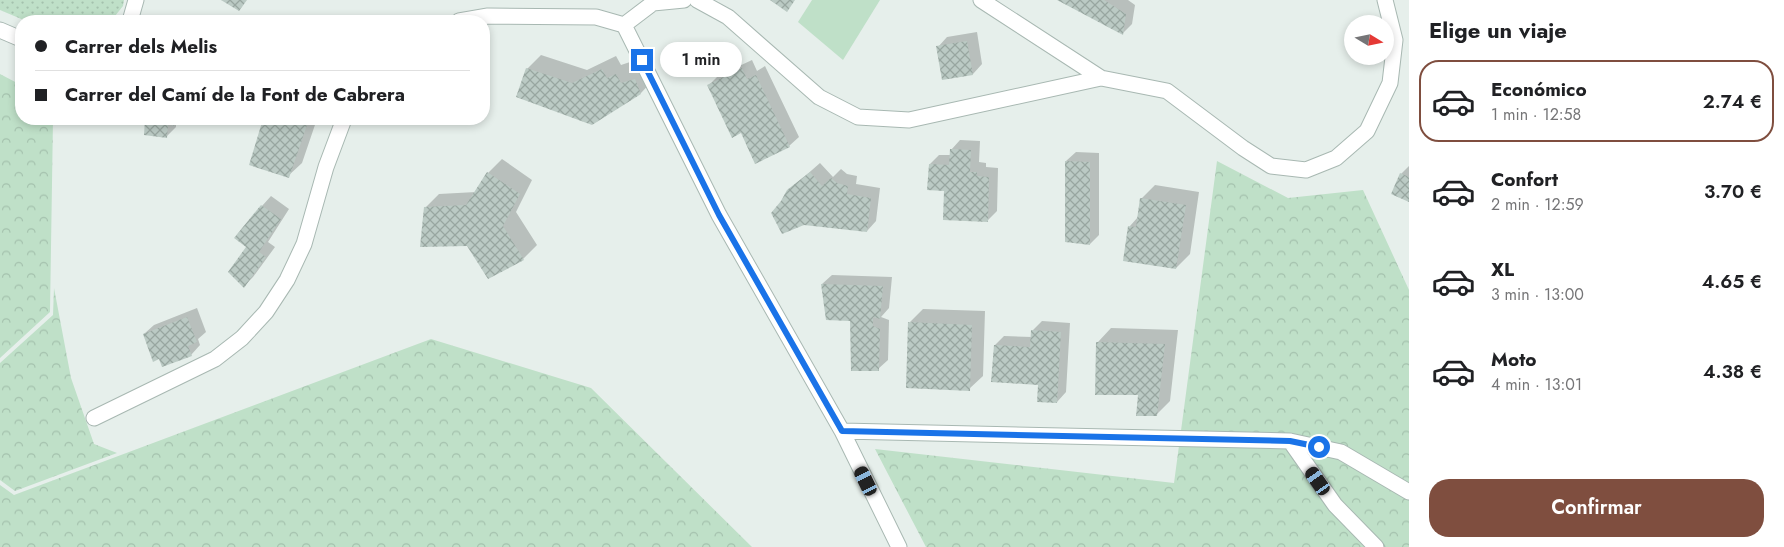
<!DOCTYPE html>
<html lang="es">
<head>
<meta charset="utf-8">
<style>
  :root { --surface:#fff; --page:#f2f2f2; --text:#202124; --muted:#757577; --line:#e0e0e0; --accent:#7f4e3f }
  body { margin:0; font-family:Jost,sans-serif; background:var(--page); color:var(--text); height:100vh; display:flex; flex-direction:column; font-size:19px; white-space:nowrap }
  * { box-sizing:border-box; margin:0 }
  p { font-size:16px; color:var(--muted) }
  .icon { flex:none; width:28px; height:28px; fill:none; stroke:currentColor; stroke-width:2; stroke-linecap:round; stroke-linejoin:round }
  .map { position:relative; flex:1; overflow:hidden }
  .side { display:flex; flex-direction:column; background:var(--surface); width:375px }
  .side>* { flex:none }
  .banner { position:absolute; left:15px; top:15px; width:475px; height:110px; border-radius:20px; box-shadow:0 2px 8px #0003; display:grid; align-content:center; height:110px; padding:0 20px; background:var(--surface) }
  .needle { width:32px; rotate:100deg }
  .buttons { position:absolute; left:1344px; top:15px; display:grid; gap:10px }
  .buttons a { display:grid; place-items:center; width:50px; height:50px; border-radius:50%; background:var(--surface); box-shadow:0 2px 8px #0003; font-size:25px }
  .end { position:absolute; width:22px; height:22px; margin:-11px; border:6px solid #1a73e8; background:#fff; box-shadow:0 0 0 2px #fff }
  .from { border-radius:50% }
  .bubble { position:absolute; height:35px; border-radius:18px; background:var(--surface); box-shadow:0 2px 8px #0003; font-size:16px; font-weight:600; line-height:35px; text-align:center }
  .car { position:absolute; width:15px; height:30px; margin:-15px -8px; border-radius:6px; box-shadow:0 0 4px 1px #0007; background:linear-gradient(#222 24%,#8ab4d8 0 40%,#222 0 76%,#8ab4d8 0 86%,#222 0) }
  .banner b { display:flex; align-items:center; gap:18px; height:48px; font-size:19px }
  .banner b+b { border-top:1px solid var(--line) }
  .banner i { width:12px; height:12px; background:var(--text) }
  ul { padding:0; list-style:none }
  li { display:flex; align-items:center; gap:15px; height:82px; margin:0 10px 8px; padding:0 10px; border:2px solid transparent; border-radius:20px }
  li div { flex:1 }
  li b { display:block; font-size:19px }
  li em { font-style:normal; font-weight:600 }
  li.active { border-color:var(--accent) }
  li>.icon { width:45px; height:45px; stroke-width:1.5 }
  h2 { padding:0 20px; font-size:22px; line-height:60px }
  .action { display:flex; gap:10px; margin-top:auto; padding:10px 20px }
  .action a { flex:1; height:58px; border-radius:20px; background:var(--accent); color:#fff; font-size:20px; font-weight:600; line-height:58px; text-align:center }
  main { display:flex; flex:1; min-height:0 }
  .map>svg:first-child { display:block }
  .grass { fill:url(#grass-dots) }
  .forest { fill:url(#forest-crowns) }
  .garden { fill:#bfe0c8 }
  .shadow { fill:#0003 }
  .building { fill:url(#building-cross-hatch) }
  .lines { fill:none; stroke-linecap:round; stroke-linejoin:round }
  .minor-casing { stroke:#a8b8b2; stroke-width:17 }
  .minor { stroke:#fff; stroke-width:15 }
  .route { stroke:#1a73e8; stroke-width:6 }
</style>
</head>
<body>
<main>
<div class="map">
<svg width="1409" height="547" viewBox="0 0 1409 547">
  <defs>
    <pattern id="grass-dots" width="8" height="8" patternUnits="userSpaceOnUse" patternTransform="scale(1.25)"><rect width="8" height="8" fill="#bfe0c8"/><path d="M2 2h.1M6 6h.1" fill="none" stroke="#a4c1ad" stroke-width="1.8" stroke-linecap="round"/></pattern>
    <pattern id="forest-crowns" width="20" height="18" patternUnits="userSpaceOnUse" patternTransform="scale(1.25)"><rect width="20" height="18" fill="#bfe0c8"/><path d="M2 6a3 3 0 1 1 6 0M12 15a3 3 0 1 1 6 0" fill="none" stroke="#a4c1ad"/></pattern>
    <pattern id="building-cross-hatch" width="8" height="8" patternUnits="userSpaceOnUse" patternTransform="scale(1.25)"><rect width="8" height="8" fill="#bbcac4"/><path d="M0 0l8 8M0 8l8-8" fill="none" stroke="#98a6a0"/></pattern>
  </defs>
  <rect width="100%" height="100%" fill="#e6efeb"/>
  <path class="grass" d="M0,0h124l-1,6 -12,15h-85l-26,-11z"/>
  <path class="forest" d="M0,74l21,11v34h32l-3,193 -50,46z
    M1217,161l71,37 75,-8 46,100v257h-483l-51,-98 299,34z
    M54,288l17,90 23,66 23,9 -102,38 -15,-11v-117l53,-48z
    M431,339l160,49 161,159h-752v-62l14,10z"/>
  <path class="garden" d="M812,0h68l-37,60 -45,-38z"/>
  <path class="shadow" d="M1059,0h69l7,5 -3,19 -9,9z
    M977,32l5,32 -9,10 -35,-27 9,-10z
    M541,55l46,15 29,-14 5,9 9,-3 5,8 13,-4 6,13 -13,14 -49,31 -65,-55z
    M752,60l5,11 8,-5 34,71 -10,9 -47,-14 -33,-47 9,-9z
    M146,119h33l-3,3v5l-10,10 -21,-3z
    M265,119h52l-15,44 -14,13 -37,-12z
    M960,140l20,1 -1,21 7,1v4l12,1 -1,43 -10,10 -42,-31 -15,-26 9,-9h12v-5z
    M1076,152l23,1v82l-9,9 -24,-3v-80z
    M502,159l30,21 -16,32 21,33 -14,14 -55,-14 -43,-37 14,-14 37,-2 12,-19z
    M820,163l13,14 8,-8 6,5 10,2 -1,8 24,4 -4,33 -9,10 -85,-29 6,-11z
    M1409,166v35l-8,-27z
    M1155,185l44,7 -9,62 -14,14 -52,-8 6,-34 8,-9 3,-18z
    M271,196l18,13 -21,33 7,5 -22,30 -9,9 4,-39 14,-41z
    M832,275l60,2 -3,31 -8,9 8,3 -1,40 -10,9 -27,-49 -24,-2 -5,-34z
    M197,308l9,24 -8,7 2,6 -9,10 -47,-21 10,-9z
    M923,309l62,2 -2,65 -14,13 -60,-66z
    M1042,321l28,2 -4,69 -9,10 -18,-19 -44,-38 9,-9 28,1v-6z
    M1111,328l67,2 -8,71 -14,14 -58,-73z"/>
  <path class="building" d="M221,0h26l-8,11z
    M770,0h25l-8,12z
    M1057,0h47l22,14 -3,21z
    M967,41l6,34 -31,5 -6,-34z
    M526,68l46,15 30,-14 5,9 9,-4 5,9 14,-4 6,15 -49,31 -76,-28z
    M742,68l5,11 9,-4 34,72 -35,17 -14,-31 -9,5 -25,-53z
    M145,119h29v7l-6,-2 -1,14 -23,-3z
    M263,119h46l-20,59 -40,-13z
    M950,149l21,1 -1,22h7v4l12,1 -1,45 -45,-2 1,-29 -17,-1 2,-26 20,1z
    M1065,161l25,1v83l-25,-3z
    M487,172l33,22 -17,32 21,34 -36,19 -21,-33 -47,1 4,-40 42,-2z
    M810,172l12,14 9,-8 6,5 11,3 -1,8 24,4 -4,34 -63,-7 -22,9 -11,-21 10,-12 6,-11z
    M1400,173l9,4v25l-18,-8z
    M1140,198l46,7 -10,64 -53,-8 5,-35 8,1z
    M261,205l20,14 -22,33 7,5 -22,31 -16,-16 18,-25 -12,-9z
    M821,284l62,2 -3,33 -7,-2v9l7,3 -1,42h-28l-1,-50 -24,-1z
    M187,317l10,25 -9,4 4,10 -30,11 -3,-8 -6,3 -10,-28z
    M908,322l64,3 -2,66 -64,-3z
    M1031,330l30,2 -4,71 -20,-1 1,-17 -47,-3 3,-37 36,2z
    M1096,342l69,2 -8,72h-21l2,-21h-43z"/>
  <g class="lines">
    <g class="minor-casing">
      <path id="minor" d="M684,0l-31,3 -29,22 95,190 123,216 57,116
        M697,0l31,17 91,80 39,20 51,3 192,-42 66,13 76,57 28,18 35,4 30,-12 31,-27 23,-48 5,-43 -10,-40
        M981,0l120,78
        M130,21l6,-21
        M459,21l29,-5 108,1 28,8
        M0,30l21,9
        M94,418l121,-59 27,-21 24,-26 21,-32 17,-36 22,-77 18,-48
        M842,431l448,10 51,11 68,40
        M1290,441l45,64 41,42"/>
    </g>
    <use href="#minor" class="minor"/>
  </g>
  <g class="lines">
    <path class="route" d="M642,60l77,155 123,216 448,10 29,6"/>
  </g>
</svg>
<div class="buttons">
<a><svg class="needle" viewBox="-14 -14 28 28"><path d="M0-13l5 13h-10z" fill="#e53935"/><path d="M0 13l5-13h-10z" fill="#757577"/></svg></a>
</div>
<i class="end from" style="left:1319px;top:447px"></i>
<i class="end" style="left:642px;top:60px"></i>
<div class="bubble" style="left:660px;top:42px;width:82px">1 min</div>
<i class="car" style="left:866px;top:481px;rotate:334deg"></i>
<i class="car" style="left:1318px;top:481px;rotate:325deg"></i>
<div class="banner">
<b><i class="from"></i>Carrer dels Melis</b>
<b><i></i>Carrer del Camí de la Font de Cabrera</b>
</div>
</div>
<section class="side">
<h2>Elige un viaje</h2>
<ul>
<li class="active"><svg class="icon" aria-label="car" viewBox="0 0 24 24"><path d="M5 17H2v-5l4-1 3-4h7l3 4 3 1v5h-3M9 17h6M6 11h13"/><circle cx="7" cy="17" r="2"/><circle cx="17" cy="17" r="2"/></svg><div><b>Económico</b><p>1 min · 12:58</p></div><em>2.74 €</em></li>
<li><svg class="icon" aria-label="car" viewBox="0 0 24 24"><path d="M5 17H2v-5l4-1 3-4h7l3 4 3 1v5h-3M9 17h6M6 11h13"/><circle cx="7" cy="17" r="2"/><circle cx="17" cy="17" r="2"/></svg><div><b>Confort</b><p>2 min · 12:59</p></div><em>3.70 €</em></li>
<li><svg class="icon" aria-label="car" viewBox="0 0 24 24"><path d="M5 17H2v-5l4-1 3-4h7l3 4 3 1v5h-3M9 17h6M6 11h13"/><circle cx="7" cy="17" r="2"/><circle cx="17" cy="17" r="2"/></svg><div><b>XL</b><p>3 min · 13:00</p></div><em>4.65 €</em></li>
<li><svg class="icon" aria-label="car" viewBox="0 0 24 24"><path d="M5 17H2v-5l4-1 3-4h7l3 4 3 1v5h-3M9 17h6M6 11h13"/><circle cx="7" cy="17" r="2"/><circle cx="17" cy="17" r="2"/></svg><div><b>Moto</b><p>4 min · 13:01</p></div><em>4.38 €</em></li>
</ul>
<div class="action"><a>Confirmar</a></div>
</section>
</main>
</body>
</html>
